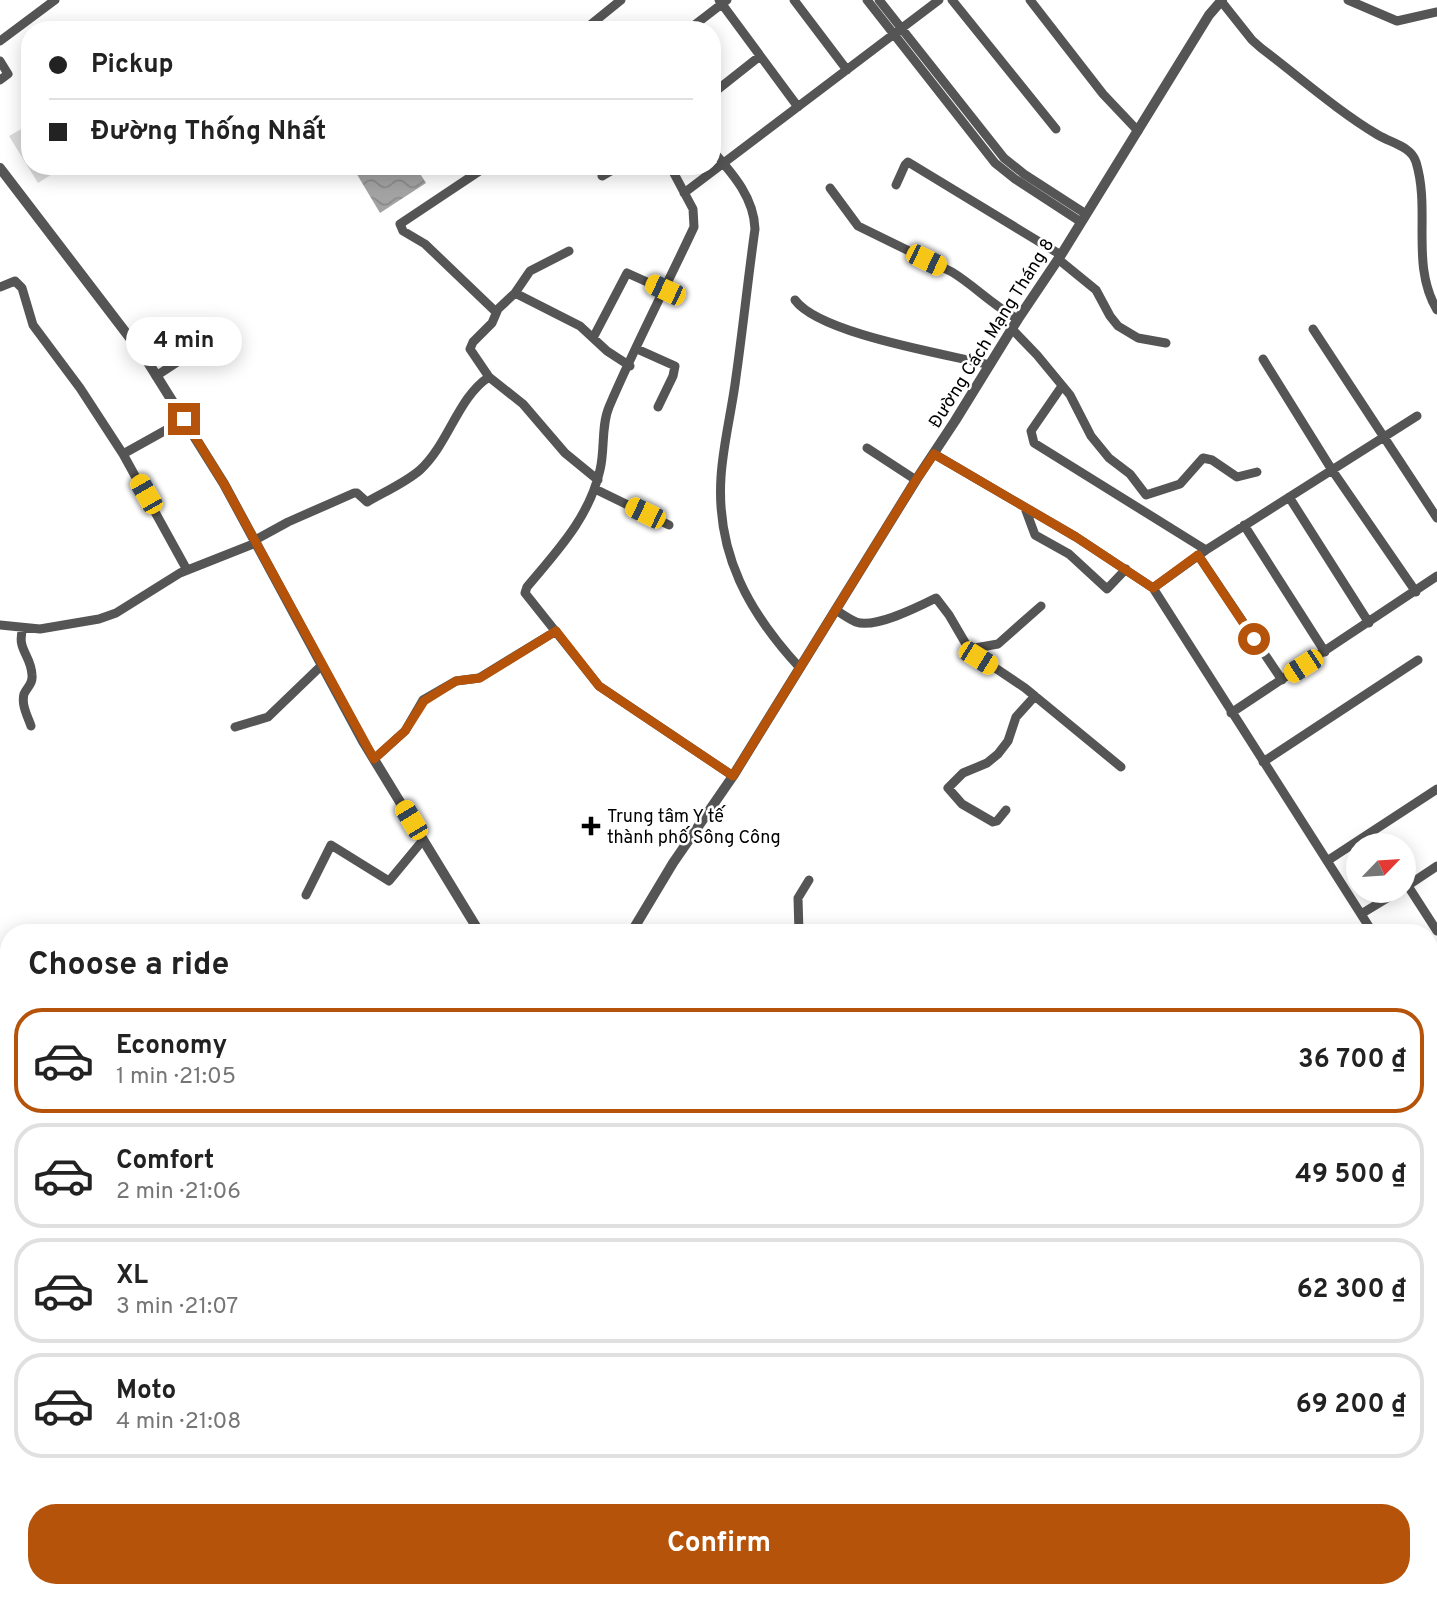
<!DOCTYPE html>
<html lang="en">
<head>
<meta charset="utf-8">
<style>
  :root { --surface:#fff; --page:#f2f2f2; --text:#222; --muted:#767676; --line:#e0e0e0; --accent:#b45309 }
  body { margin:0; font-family:Overpass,sans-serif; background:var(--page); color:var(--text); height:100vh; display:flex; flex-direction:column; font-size:26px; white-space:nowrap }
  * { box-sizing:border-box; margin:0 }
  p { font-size:23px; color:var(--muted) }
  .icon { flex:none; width:38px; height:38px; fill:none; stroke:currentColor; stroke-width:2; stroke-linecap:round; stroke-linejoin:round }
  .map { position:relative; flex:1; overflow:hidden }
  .panel { position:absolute; left:0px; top:924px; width:1438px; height:674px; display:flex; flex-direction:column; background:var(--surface); border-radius:28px 28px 0 0; box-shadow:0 4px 18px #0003 }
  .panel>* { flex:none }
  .hud { position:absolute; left:21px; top:21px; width:700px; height:154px; border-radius:28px; box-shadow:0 4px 18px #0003; display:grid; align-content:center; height:154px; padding:0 28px; background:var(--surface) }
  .needle { width:46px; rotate:65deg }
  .controls { position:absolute; left:1346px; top:833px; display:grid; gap:14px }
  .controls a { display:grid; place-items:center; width:70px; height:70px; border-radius:50%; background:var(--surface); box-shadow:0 4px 18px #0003; font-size:35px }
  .end { position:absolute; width:32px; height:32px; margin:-16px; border:9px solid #b45309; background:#fff; box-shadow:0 0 0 4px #fff }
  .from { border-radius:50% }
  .bubble { position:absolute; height:49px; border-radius:24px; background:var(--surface); box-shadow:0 4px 18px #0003; font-size:23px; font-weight:700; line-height:49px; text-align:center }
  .car { position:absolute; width:21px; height:42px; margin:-21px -10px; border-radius:9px; box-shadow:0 0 5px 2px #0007; background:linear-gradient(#f5c518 24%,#345 0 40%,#f5c518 0 76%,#345 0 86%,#f5c518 0) }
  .hud b { display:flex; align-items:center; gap:24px; height:66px; font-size:26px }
  .hud b+b { border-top:2px solid var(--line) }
  .hud i { width:18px; height:18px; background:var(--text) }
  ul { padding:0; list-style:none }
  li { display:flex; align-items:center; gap:21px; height:105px; margin:0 14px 10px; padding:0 14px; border:4px solid var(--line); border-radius:28px }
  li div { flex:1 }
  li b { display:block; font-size:26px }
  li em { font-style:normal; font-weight:700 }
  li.selected { border-color:var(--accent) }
  li>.icon { width:63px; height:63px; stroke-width:1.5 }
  h2 { padding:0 28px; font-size:32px; line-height:84px }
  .action { display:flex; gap:14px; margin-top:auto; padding:14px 28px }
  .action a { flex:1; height:80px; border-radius:28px; background:var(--accent); color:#fff; font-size:28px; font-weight:700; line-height:80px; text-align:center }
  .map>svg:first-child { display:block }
  .pitch { fill:#dcdcdc }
  .water { fill:url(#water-waves) }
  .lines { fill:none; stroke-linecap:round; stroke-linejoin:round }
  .stream { stroke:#a3a3a3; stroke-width:2.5 }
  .minor { stroke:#555; stroke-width:9 }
  .tertiary { stroke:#555; stroke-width:10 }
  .route { stroke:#b45309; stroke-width:9 }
  .poi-dot { fill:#000; stroke:#fff; stroke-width:2.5 }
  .labels { text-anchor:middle; stroke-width:5; stroke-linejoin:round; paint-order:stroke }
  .street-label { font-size:18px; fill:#000; stroke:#fff }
  .poi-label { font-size:18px; fill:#000; stroke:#fff; text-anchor:start }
</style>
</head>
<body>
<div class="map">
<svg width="1437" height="1597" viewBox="0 0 1437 1597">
  <defs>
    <pattern id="water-waves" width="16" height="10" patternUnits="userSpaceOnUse" patternTransform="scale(1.75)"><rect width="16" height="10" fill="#a3a3a3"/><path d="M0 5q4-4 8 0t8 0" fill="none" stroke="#8b8b8b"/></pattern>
  </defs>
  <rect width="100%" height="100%" fill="#fff"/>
  <path class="pitch" d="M30,124v42h35l-27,17 -29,-47z"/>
  <path class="water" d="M352,166h63l11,17 -46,30z"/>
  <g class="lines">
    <path class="stream" d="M1430,1108l7,-5"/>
    <path class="minor" d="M719,0l79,107
      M794,0l53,70
      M867,0l128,163 20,16 66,43
      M879,0l125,158 20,16 62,40
      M952,0l104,129
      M1030,0l73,94 35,37
      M1348,0l49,21 40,-9
      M1221,1l31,39 9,8c37,28 78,64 117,87 13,8 33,11 38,27 15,49 -6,102 21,148
      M584,30l37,-30
      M688,30l39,-30
      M0,41l55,-41
      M0,61l8,13 -8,6
      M712,94l48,-38
      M712,150c20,23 42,47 43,79 -7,49 -12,99 -19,148 -4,33 -13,67 -15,100 -5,77 28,136 79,191
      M487,166l-87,58 3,7 22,13 71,68
      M670,166l23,43 1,18c-28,60 -59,119 -85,180 -8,19 -4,43 -9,63 -11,48 -43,81 -73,117l-2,6 74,93 134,90
      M602,176l17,-10
      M896,185l9,-20 3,-3 153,93
      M830,188l28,38 94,46c23,14 41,34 66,47
      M684,193l255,-193
      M569,251l-39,20 -15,22 -17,16 -6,14 -19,19 -3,7 19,28 34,27 42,49 33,27
      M1058,259l38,31 14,26 8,10 20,12 28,5
      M0,287l15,-6 7,7 11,37 47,63 43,66 64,116
      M515,293l65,33 27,25 23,15
      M795,300c25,34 151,54 195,65
      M1012,329l25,26 33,40 21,41 18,22 21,16 16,21 34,-11 23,-26 9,2 25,17 20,-5
      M1313,329l124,189
      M593,338l34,-65 38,17
      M637,349l38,17 -2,10 -15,31
      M1263,359l69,111 84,122
      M156,376l58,-38
      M1062,386l-31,45 3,12 172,107
      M867,448l49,32
      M123,454l61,-34
      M934,454l142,83 77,51 220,345
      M595,489l74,36
      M1289,497l80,126
      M1025,508l10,27 34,19 38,35 19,-20
      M1244,525l81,127
      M255,540l33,-18 66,-29h3l10,9c17,-10 38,-19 53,-32 28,-25 38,-73 69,-93
      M1198,555l84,125
      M1153,588l53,-38 211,-134
      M836,610c6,4 13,9 20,12 19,7 62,-15 80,-24l13,17 21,36 55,37 96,79
      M0,625l40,4 59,-10 17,-6 64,-40 76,-30
      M23,628c-7,22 8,26 9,47 1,9 -5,12 -8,19 -3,11 4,23 7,32
      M969,649l29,-5 43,-38
      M1231,713l206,-137
      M235,727l33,-10 54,-52
      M374,759l31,-28 18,-31 33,-19 23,-3 77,-47
      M1263,762l155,-102
      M1006,810l-9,11 -4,1 -31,-18 -14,-16 15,-15 24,-10 11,-9 10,-13 8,-24 19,-21
      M1327,861l110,-72
      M1408,886l29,45
      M1404,888l33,-22
      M306,895l25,-50 58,36 34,-41
      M1361,914l38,-23
      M799,933l-1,-35 11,-18
      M1430,1025l7,11
      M0,1078l9,3
      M0,1226l9,-1
      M1430,1240l7,-2
      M0,1401l9,-5
      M1430,1548l7,-13
      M99,1589l7,8
      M350,1589l3,8
      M798,1592l4,5
      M634,1597l13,-8
      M648,1597l13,-8
      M969,1597l2,-8
      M1402,1597l5,-8"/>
    <path class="tertiary" d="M0,168l146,191 38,61 40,64 140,259 116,190
      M631,933l42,-70 60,-87 183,-296 39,-59 63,-102 43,-64 148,-240 13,-15
      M881,1589l4,8
      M216,1597l5,-8"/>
  </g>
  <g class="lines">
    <path class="route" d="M184,419l40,65 150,275 31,-28 19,-30 32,-20 24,-3 76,-47 43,55 134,90 183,-296 18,-26 142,83 77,51 45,-33 56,84"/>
  </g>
  <path class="poi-dot" d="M587.5 815.5h7v7h7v7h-7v7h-7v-7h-7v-7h7z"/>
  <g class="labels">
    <g class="street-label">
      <text transform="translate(991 333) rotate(-58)" y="6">Đường Cách Mạng Tháng 8</text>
    </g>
    <g class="poi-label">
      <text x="607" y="822">Trung tâm Y tế<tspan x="607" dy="21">thành phố Sông Công</tspan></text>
    </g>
  </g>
</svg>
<div class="controls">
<a><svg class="needle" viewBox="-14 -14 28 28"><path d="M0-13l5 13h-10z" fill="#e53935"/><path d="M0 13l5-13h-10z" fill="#767676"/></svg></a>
</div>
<i class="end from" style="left:1254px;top:639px"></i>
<i class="end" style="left:184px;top:419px"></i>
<div class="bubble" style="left:126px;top:317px;width:116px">4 min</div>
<i class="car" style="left:926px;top:260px;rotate:116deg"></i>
<i class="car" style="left:665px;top:290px;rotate:295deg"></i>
<i class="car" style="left:146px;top:494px;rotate:330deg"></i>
<i class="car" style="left:645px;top:513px;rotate:296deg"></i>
<i class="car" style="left:978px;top:658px;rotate:122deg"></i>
<i class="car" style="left:1303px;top:666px;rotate:237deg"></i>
<i class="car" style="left:411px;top:820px;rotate:329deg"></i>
<div class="hud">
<b><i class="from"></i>Pickup</b>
<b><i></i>Đường Thống Nhất</b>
</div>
<section class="panel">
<h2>Choose a ride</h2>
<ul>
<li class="selected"><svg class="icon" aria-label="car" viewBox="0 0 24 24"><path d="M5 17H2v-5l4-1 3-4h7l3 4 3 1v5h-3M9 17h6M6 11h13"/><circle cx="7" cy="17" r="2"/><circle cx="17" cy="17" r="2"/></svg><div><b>Economy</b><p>1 min · 21:05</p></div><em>36 700 ₫</em></li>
<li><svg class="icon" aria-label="car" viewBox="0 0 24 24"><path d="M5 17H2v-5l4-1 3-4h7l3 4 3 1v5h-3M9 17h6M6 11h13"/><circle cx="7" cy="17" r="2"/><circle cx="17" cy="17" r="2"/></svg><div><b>Comfort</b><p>2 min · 21:06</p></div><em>49 500 ₫</em></li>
<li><svg class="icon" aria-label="car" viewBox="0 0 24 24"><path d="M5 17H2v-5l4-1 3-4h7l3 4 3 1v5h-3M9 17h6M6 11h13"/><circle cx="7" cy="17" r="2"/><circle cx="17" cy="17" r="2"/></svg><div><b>XL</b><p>3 min · 21:07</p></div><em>62 300 ₫</em></li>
<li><svg class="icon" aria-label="car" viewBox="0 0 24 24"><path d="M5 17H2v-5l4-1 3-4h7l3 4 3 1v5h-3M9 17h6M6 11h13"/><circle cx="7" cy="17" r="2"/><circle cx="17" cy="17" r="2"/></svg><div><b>Moto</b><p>4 min · 21:08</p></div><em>69 200 ₫</em></li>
</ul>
<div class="action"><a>Confirm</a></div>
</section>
</div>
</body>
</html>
